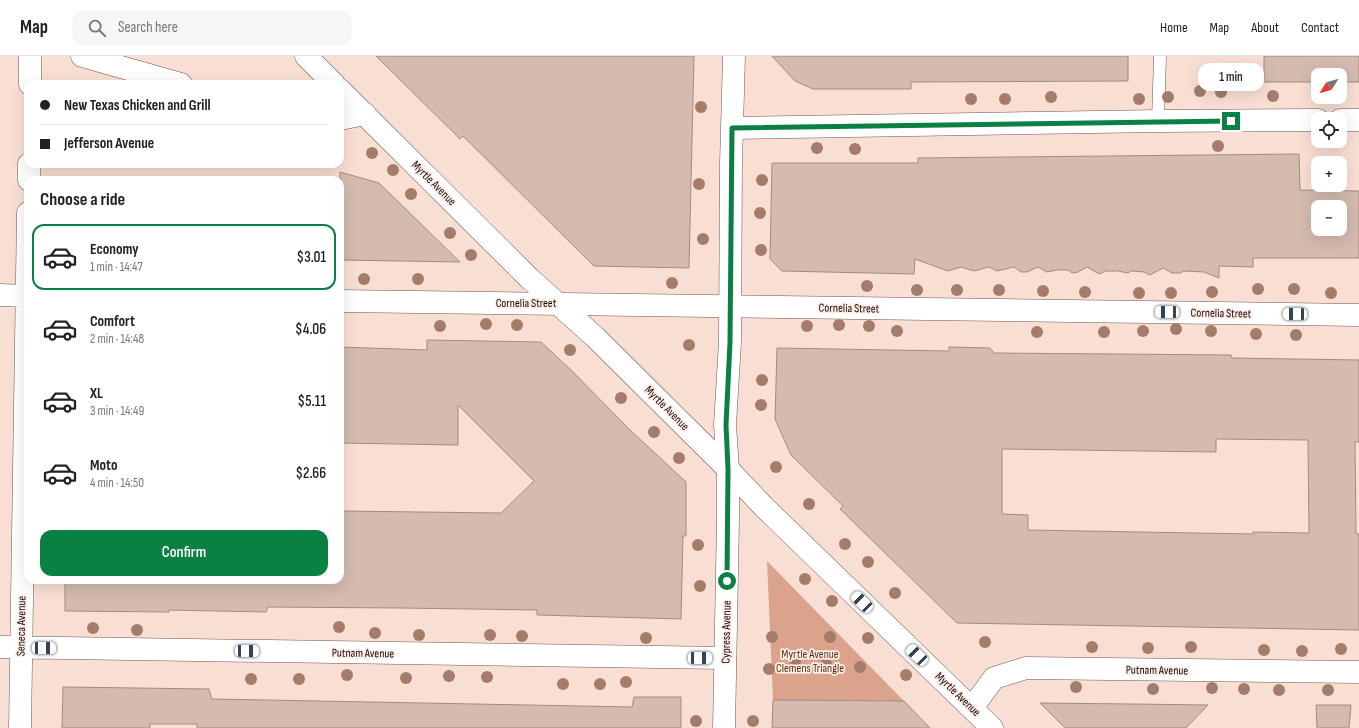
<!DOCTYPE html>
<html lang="en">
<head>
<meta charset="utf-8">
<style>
  :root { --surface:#fff; --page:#f6f6f6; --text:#222; --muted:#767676; --line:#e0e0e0; --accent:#0b8043 }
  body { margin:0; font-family:"Sofia Sans Condensed",sans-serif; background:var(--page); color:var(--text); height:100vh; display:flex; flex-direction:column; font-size:15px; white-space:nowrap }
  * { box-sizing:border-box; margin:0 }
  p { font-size:13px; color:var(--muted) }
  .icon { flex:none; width:22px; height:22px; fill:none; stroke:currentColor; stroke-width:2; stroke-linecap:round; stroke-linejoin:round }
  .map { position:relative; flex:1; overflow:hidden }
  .panel { position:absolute; left:24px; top:120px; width:320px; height:408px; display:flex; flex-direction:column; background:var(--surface); border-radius:12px; box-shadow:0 4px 16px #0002 }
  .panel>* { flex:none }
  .banner { position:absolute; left:24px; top:24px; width:320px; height:88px; border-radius:12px; box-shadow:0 4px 16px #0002; display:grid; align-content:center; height:88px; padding:0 16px; background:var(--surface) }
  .needle { width:26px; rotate:233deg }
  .fabs { position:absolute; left:1311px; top:12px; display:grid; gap:8px }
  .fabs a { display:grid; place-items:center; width:36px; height:36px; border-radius:8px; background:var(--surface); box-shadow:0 4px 16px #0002; font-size:20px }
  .end { position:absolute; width:18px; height:18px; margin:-9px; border:5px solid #0b8043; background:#fff; box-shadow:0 0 0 2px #fff }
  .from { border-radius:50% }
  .bubble { position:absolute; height:28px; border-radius:12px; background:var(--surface); box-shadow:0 4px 16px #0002; font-size:13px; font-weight:600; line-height:28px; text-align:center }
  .car { position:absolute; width:12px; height:24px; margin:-12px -6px; border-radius:5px; box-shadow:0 0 3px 1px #0007; background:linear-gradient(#fff 24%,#345 0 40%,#fff 0 76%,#345 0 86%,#fff 0) }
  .banner b { display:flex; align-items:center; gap:14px; height:38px; font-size:15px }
  .banner b+b { border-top:1px solid var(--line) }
  .banner i { width:10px; height:10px; background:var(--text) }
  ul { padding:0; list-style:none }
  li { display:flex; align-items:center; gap:12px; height:66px; margin:0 8px 6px; padding:0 8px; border:2px solid transparent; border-radius:12px }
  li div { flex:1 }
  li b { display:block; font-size:15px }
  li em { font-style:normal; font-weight:600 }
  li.on { border-color:var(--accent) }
  li>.icon { width:36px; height:36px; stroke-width:1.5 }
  h2 { padding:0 16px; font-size:18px; line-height:48px }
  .action { display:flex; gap:8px; margin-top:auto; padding:8px 16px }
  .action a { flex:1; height:46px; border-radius:12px; background:var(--accent); color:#fff; font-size:16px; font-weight:600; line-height:46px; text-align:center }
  header { display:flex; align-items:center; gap:24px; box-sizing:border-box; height:56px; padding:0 20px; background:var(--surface); border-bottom:1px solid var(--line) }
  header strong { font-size:19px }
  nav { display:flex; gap:22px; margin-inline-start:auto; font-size:14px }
  .search { width:280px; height:36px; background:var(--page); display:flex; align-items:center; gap:10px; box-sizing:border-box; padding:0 14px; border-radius:12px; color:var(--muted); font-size:15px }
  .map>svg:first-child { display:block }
  .green { fill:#dba38b }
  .building { fill:#d4baaf; stroke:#a48b81; fill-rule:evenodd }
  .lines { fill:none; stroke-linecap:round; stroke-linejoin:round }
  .lane-casing { stroke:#6e574d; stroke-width:13 }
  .street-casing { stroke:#6e574d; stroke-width:23 }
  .secondary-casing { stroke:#6e574d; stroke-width:23 }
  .primary-casing { stroke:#6e574d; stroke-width:23 }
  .lane { stroke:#fff; stroke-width:12 }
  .street { stroke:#fff; stroke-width:22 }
  .secondary { stroke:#fff; stroke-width:22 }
  .primary { stroke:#fff; stroke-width:22 }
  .tree { fill:#a47c6a }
  .route { stroke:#0b8043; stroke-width:5 }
  .labels { text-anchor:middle; stroke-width:3.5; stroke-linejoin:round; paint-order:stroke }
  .street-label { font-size:12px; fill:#130b07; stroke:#ffeee7 }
  .park-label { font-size:12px; fill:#5f2c15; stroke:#ffeee7 }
</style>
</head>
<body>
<header>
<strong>Map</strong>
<div class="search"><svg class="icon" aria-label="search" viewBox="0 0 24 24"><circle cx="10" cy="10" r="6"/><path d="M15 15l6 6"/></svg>Search here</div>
<nav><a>Home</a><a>Map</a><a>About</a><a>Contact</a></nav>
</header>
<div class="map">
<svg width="1359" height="672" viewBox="0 0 1359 672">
  <rect width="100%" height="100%" fill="#f9ded3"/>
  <path class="green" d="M767,505l131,134 6,6 -131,-1z"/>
  <path class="building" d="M376,0h318l-5,212 -95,-2 -131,-130 -3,3z
    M772,0h356v25l-217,1v7h-98l-18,-8z
    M1264,0h95v26h-19v-7h-22v7h-54z
    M1299,98l1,36 59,1v67h-106v9l-34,-1v12l-15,-6 -20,-1 -4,2h-8l-9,-5 -13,7 -6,-3 -13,-1 -3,2 -10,-2h-12l-7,3 -12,-7 -9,5 -6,1 -4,-3h-11l-10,2 -9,-5 -11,5h-6l-7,-5 -17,4 -8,-4 -15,4 -13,-4 -13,4 -33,-12 -1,15 -132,-3 -12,-12 2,-96h146v-5zM1318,151h22v22h-22z
    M340,116l39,11 81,79 -120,-2z
    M427,284l114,2 30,28 58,59 57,53v54h-3l-2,83 -144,-4v-5l-136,-2 -133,-1 -2,5 -97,-2v2l-104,-1v-31h275v-69l161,2 33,-32 -76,-76v40l-118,-2v-96l87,3z
    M949,291l41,1 4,5 237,2 1,3 127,2v82h-4l1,92h3v96l-402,-7 -117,-114 3,-3 -52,-51 -16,-36 2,-71 172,3zM1216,383l92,1 1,93 -56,-1v2l-225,-4v-15l-26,-1v-65l214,3z
    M63,631l146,2 3,10 420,8 2,-10h47v31h-484v-4h-47v4h-88z
    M773,644l131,1 26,27h-158z
    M1040,647l93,1 75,1 -22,23h-121z
    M1316,649h35l-2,23h-32z"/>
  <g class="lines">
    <g class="lane-casing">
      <path id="lane" d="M1158,65l2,-65"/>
    </g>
    <g class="street-casing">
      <path id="street" d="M82,0l99,28
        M30,28v-28
        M340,63l25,-5
        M1340,64h19
        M733,72l425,-7 160,-1
        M29,124v-16
        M0,239l28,1
        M340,245l1019,14
        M0,591l725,11
        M972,652l22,-30 32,-10 333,4
        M20,672l8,-515"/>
    </g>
    <g class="secondary-casing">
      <path id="secondary" d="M724,672l4,-208v-51l-3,-44 5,-83 1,-178 3,-108"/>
    </g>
    <g class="primary-casing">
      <path id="primary" d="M306,0l28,28
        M340,34l189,188 66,59 133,132 36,38 228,221"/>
    </g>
    <use href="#lane" class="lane"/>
    <use href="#street" class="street"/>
    <use href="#secondary" class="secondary"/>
    <use href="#primary" class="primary"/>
  </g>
  <g class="tree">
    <circle cx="1200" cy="35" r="6"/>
    <circle cx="1221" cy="36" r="6"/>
    <circle cx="1273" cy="40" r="6"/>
    <circle cx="1051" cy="41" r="6"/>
    <circle cx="1168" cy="41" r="6"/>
    <circle cx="971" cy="43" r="6"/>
    <circle cx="1005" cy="43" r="6"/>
    <circle cx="1139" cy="43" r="6"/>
    <circle cx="701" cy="51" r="6"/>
    <circle cx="1218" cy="90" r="6"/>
    <circle cx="817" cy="92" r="6"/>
    <circle cx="855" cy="93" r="6"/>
    <circle cx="372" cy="97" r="6"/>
    <circle cx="393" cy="114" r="6"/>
    <circle cx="762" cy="124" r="6"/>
    <circle cx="699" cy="128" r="6"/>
    <circle cx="411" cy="138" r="6"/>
    <circle cx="760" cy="157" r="6"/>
    <circle cx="450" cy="177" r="6"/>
    <circle cx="703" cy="183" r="6"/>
    <circle cx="761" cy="194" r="6"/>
    <circle cx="471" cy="199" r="6"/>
    <circle cx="364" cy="223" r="6"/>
    <circle cx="418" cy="223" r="6"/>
    <circle cx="672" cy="227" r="6"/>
    <circle cx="867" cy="230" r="6"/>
    <circle cx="1258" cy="233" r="6"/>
    <circle cx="1294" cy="233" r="6"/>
    <circle cx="917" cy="234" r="6"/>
    <circle cx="957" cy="234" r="6"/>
    <circle cx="999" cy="234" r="6"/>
    <circle cx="1043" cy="235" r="6"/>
    <circle cx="1085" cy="236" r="6"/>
    <circle cx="1212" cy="236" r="6"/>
    <circle cx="1139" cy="237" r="6"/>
    <circle cx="1171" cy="237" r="6"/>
    <circle cx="1331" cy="237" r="6"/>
    <circle cx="486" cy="268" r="6"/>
    <circle cx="517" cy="269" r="6"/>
    <circle cx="839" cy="269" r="6"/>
    <circle cx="440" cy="270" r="6"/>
    <circle cx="807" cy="270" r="6"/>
    <circle cx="869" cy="270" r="6"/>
    <circle cx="1176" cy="273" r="6"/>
    <circle cx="897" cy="275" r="6"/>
    <circle cx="1143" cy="275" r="6"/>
    <circle cx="1211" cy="275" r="6"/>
    <circle cx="1037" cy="276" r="6"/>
    <circle cx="1104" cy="276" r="6"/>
    <circle cx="1256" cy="278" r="6"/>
    <circle cx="1296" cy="279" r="6"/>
    <circle cx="689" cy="289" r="6"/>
    <circle cx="570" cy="294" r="6"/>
    <circle cx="762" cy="324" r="6"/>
    <circle cx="621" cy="342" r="6"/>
    <circle cx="761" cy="349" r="6"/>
    <circle cx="654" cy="376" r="6"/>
    <circle cx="679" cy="402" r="6"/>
    <circle cx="776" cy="411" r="6"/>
    <circle cx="809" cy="448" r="6"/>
    <circle cx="845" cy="488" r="6"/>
    <circle cx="698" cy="489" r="6"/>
    <circle cx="868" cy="506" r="6"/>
    <circle cx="805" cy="523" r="6"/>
    <circle cx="700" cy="530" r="6"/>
    <circle cx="895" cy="537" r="6"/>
    <circle cx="832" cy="545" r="6"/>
    <circle cx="339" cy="571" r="6"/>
    <circle cx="93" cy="572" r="6"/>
    <circle cx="137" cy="574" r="6"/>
    <circle cx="375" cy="577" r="6"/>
    <circle cx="419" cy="579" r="6"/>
    <circle cx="490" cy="579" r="6"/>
    <circle cx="522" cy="580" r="6"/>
    <circle cx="772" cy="581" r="6"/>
    <circle cx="830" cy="581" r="6"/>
    <circle cx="646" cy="582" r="6"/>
    <circle cx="868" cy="582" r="6"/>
    <circle cx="985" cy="586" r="6"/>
    <circle cx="1092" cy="591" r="6"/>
    <circle cx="1191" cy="591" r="6"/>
    <circle cx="1148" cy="592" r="6"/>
    <circle cx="1341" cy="593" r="6"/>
    <circle cx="1264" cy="594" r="6"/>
    <circle cx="1302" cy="595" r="6"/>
    <circle cx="795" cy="605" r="6"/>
    <circle cx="826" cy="608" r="6"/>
    <circle cx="860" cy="611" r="6"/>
    <circle cx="769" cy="613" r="6"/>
    <circle cx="347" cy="619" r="6"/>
    <circle cx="906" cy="619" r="6"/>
    <circle cx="449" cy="620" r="6"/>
    <circle cx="487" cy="621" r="6"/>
    <circle cx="406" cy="622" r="6"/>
    <circle cx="251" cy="623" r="6"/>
    <circle cx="299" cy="623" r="6"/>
    <circle cx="626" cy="626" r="6"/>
    <circle cx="563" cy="628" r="6"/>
    <circle cx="600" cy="628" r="6"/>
    <circle cx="1076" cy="631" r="6"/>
    <circle cx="1212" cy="632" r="6"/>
    <circle cx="1153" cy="633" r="6"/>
    <circle cx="1244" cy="633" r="6"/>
    <circle cx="1279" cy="634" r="6"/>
    <circle cx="1328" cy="634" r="6"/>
    <circle cx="696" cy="665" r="6"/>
    <circle cx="753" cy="665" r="6"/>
  </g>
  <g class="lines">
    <path class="route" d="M727,525l1,-112 -2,-44 4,-83 2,-214 499,-7"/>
  </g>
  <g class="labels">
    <g class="street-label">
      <text transform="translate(434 127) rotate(45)" y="4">Myrtle Avenue</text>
      <text x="526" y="251">Cornelia Street</text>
      <text transform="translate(849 252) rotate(1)" y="4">Cornelia Street</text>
      <text transform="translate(1221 257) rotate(1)" y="4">Cornelia Street</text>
      <text transform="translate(667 352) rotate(45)" y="4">Myrtle Avenue</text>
      <text transform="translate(21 570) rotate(-89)" y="4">Seneca Avenue</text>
      <text transform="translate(726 576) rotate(-89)" y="4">Cypress Avenue</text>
      <text transform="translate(363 597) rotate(1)" y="4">Putnam Avenue</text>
      <text transform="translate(1157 614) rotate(1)" y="4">Putnam Avenue</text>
      <text transform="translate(958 638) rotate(44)" y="4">Myrtle Avenue</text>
    </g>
    <g class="park-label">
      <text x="810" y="602">Myrtle Avenue<tspan x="810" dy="14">Clemens Triangle</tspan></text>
    </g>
  </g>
</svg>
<div class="fabs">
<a><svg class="needle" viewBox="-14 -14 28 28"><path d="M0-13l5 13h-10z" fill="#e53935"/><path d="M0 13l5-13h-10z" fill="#767676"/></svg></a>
<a><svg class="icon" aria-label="locate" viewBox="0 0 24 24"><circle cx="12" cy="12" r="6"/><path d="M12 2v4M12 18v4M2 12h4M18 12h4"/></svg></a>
<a>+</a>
<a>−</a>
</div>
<i class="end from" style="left:727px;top:525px"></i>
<i class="end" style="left:1231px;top:65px"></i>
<div class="bubble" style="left:1198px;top:7px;width:66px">1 min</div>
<i class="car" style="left:1167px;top:256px;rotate:271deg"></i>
<i class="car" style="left:1295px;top:258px;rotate:271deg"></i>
<i class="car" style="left:862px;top:546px;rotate:314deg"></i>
<i class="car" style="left:44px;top:592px;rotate:91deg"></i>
<i class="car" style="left:247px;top:595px;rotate:91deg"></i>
<i class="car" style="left:917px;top:599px;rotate:314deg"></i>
<i class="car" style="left:700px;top:602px;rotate:90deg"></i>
<div class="banner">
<b><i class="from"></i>New Texas Chicken and Grill</b>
<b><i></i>Jefferson Avenue</b>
</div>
<section class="panel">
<h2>Choose a ride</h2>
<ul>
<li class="on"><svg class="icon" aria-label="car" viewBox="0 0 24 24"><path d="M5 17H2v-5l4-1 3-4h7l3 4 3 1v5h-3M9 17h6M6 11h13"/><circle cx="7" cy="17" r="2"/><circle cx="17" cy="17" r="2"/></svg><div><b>Economy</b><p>1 min · 14:47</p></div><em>$3.01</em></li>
<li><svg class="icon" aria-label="car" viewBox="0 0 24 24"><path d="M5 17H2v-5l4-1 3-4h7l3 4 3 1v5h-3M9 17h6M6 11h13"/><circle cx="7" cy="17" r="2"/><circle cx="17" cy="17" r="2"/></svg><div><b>Comfort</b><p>2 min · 14:48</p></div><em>$4.06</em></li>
<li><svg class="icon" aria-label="car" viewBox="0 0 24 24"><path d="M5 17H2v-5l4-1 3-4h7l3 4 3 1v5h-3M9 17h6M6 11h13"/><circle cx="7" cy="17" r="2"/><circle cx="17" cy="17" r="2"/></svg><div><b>XL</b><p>3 min · 14:49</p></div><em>$5.11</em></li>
<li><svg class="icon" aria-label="car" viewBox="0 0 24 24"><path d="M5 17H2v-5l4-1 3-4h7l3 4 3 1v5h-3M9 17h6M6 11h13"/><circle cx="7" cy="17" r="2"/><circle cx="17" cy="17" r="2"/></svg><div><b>Moto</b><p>4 min · 14:50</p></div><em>$2.66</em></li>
</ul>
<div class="action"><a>Confirm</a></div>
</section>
</div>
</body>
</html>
